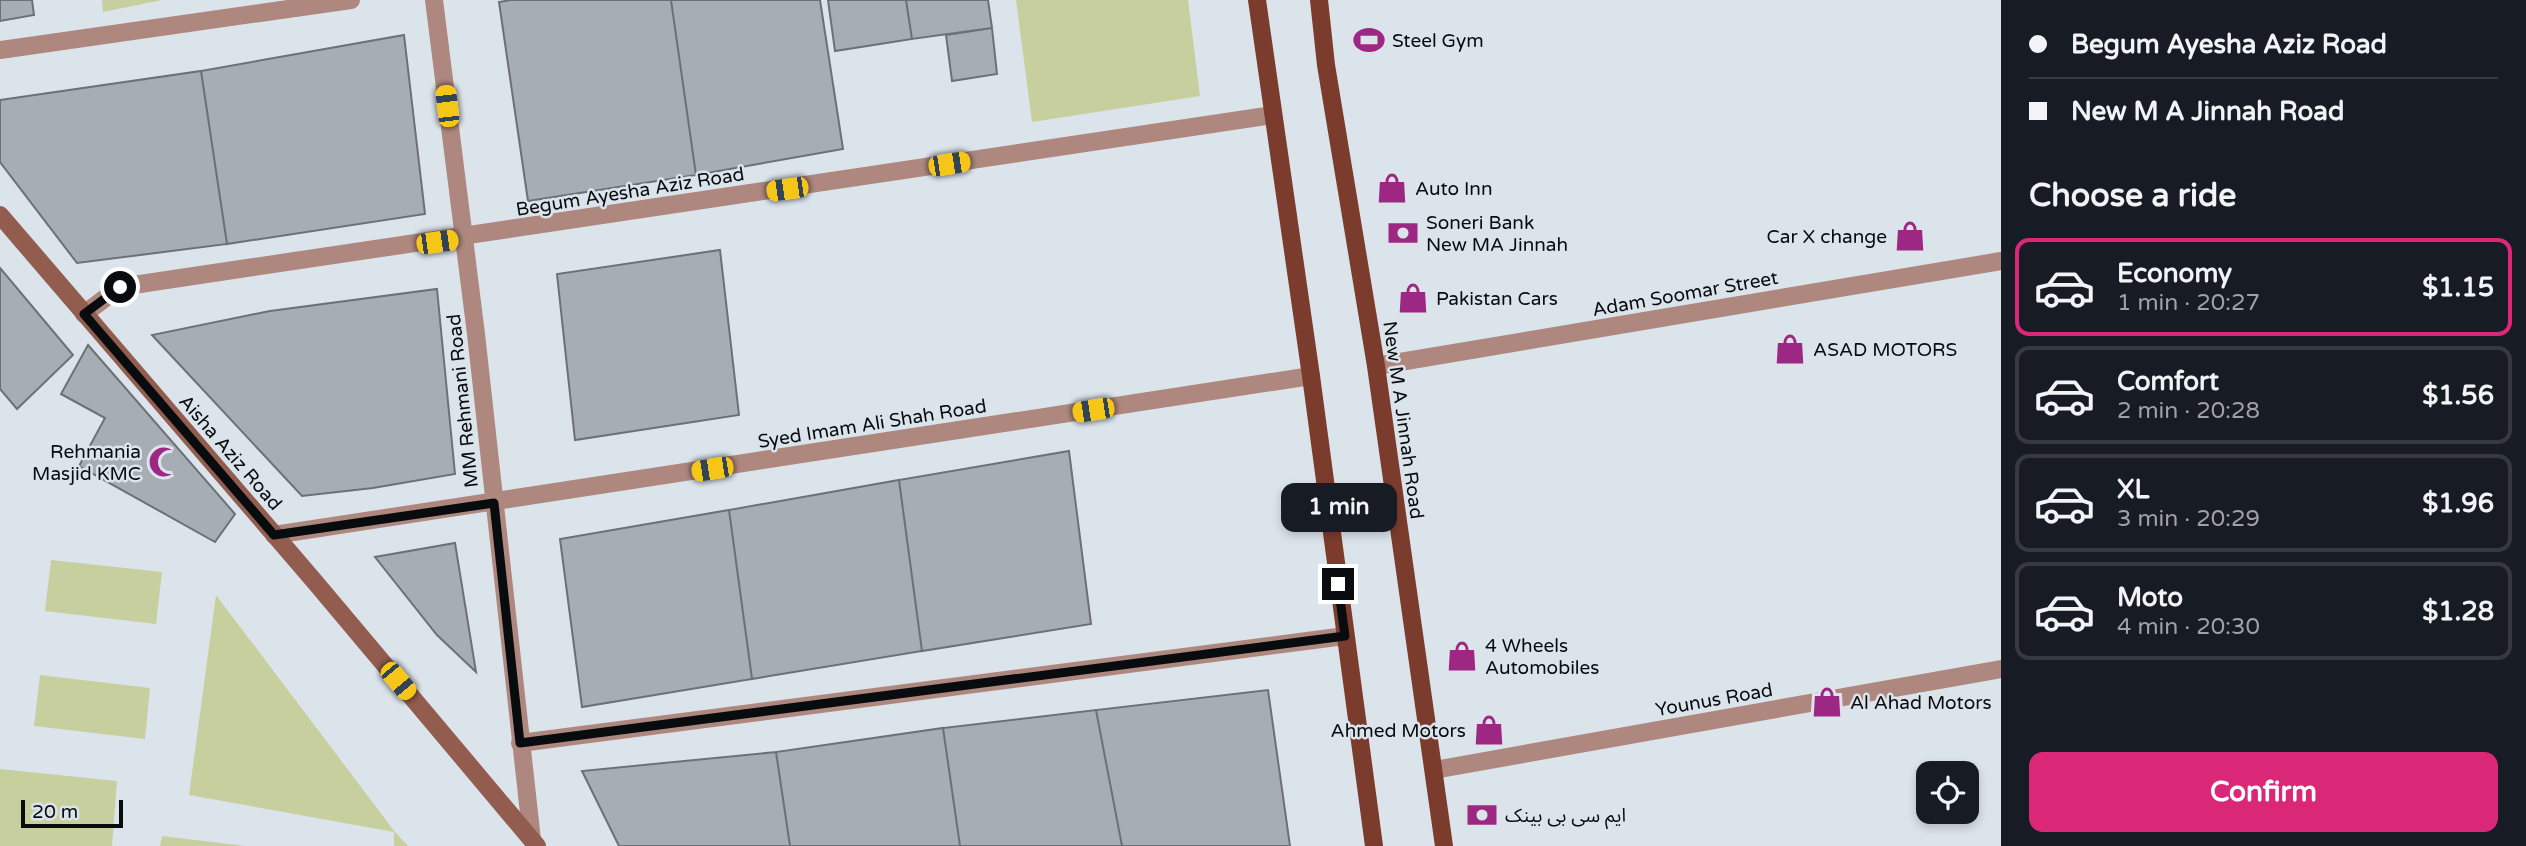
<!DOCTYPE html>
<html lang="en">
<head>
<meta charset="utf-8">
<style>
  :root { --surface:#171b24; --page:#20242c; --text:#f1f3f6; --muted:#9ea1a6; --line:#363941; --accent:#db2777 }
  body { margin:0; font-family:"Varela Round","Noto Sans Arabic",sans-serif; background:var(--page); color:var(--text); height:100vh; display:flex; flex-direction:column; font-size:26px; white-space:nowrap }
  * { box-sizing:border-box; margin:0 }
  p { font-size:23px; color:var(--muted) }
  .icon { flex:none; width:38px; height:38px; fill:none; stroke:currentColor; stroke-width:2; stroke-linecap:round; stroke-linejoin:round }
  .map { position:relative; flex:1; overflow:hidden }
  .side { display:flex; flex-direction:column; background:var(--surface); width:525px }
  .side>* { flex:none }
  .guide { display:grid; align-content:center; height:154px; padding:0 28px; background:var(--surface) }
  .fabs { position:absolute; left:1916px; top:761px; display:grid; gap:14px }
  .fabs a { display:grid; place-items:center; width:63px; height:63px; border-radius:14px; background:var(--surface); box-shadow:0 4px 10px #0003; font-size:35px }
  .scale { position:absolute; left:21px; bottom:18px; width:102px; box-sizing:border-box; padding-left:7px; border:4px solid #090c0e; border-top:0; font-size:19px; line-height:24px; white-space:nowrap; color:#090c0e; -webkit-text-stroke:5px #dce4eb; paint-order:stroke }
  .end { position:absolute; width:32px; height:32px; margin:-16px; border:9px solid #090c0e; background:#fff; box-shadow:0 0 0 4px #fff }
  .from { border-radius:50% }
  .bubble { position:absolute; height:49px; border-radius:14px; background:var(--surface); box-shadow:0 4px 10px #0003; font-size:23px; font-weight:800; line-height:49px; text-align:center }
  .car { position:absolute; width:21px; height:42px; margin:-21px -10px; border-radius:9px; box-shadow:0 0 5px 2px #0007; background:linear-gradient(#f5c518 24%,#345 0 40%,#f5c518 0 76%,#345 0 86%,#f5c518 0) }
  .guide b { display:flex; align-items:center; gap:24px; height:66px; font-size:26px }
  .guide b+b { border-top:2px solid var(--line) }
  .guide i { width:18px; height:18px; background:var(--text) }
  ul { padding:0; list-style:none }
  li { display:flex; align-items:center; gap:21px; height:98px; margin:0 14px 10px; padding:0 14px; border:4px solid var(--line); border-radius:14px }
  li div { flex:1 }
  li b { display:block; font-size:26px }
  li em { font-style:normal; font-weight:800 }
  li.current { border-color:var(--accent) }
  li>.icon { width:63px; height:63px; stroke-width:1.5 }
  h2 { padding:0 28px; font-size:32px; line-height:84px }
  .primary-button { display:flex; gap:14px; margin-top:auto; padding:14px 28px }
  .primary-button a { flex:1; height:80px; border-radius:14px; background:var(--accent); color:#fff; font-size:28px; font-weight:800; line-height:80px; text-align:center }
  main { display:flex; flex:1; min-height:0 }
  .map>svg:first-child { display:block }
  .green { fill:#c7cf9e }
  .building { fill:#a6adb4; stroke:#6b7177; stroke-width:2 }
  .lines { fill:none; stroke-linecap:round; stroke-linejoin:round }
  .street { stroke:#ae887f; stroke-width:18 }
  .secondary { stroke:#925c4f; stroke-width:18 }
  .primary { stroke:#7c3c2d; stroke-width:18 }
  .route { stroke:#090c0e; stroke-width:9 }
  .labels { text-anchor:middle; stroke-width:5; stroke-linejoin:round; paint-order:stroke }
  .poi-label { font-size:19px; fill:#090c0e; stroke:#dce4eb; text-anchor:start }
  .street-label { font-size:19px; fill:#090c0e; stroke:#dce4eb }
</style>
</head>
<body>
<main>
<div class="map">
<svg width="2001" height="846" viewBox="0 0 2001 846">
  <rect width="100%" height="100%" fill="#dce4eb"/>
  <path class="green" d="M102,0h60l-59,12z
    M1016,0h172l12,96 -168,26z
    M51,560l111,12 -6,52 -111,-13z
    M216,595l179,237 13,14h-14v-14l-205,-37z
    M40,675l110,13 -5,51 -111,-13z
    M0,769l117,12 -5,65h-112z
    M162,836l84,10h-86z"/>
  <path class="building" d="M0,0h32l2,15 -34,6z
    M511,0h160l25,175 -168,26 -29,-199z
    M671,0h149l23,149 -147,26z
    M828,0h78l6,39 -77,12z
    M906,0h82l4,28 -80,11z
    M992,28l5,46 -45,7 -6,-46z
    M404,35l21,179 -198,30 -26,-173z
    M201,71l26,173 -150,19 -77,-101v-62z
    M720,250l19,165 -164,25 -18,-166z
    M0,268l73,87 -56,54 -17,-20z
    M437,289l18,185 -82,14 -71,8 -150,-161 118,-24z
    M88,345l147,169 -20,28 -136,-76 26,-48 -44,-24z
    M1069,451l22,173 -169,27 -23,-171z
    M899,480l23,171 -170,28 -23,-169z
    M729,510l23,169 -170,28 -22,-168z
    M455,543l21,129 -39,-37 -62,-78z
    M1268,690l22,156h-168l-26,-136z
    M1096,710l26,136h-162l-17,-118z
    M943,728l17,118h-170l-14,-94z
    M776,752l14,94h-171l-37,-75z"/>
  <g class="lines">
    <path class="street" d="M434,0l42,334 56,506
      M0,50l351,-50
      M84,314l36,-27 1153,-172
      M1376,366l625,-105
      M274,535l1037,-159
      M520,743l825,-107
      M1434,770l567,-101"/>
    <path class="secondary" d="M0,215l315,367 222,264"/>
    <path class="primary" d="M1257,0l54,376 63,470
      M1319,0l7,65 50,301 68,480"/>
  </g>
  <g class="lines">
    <path class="route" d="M120,287l-36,27 190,221 220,-32 26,240 825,-107 -7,-52"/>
  </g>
  <defs>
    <g id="stadium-bare" transform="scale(2.415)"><path d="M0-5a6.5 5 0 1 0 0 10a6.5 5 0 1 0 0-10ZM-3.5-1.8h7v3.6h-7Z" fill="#9d2883" stroke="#dce4eb" stroke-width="2.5" paint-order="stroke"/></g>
    <g id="shop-bare" transform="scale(2.415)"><path d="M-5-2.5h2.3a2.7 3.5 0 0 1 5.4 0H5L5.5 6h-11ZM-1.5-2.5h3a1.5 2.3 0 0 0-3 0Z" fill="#9d2883" stroke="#dce4eb" stroke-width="2.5" paint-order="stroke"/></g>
    <g id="bank-bare" transform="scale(2.415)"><path d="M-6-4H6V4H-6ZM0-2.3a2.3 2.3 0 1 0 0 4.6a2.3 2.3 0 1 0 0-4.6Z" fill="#9d2883" stroke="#dce4eb" stroke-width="2.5" paint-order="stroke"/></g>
    <g id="mosque-bare" transform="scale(2.415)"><path d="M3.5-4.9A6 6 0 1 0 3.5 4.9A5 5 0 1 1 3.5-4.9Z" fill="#9d2883" stroke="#dce4eb" stroke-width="2.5" paint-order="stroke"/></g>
  </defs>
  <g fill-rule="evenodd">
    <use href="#stadium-bare" x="1369" y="40"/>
    <use href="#shop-bare" x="1392" y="188"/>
    <use href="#bank-bare" x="1403" y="233"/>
    <use href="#shop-bare" x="1910" y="236"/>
    <use href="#shop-bare" x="1413" y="298"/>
    <use href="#shop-bare" x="1790" y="349"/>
    <use href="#mosque-bare" x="164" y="462"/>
    <use href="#shop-bare" x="1462" y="656"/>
    <use href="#shop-bare" x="1827" y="702"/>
    <use href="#shop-bare" x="1489" y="730"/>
    <use href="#bank-bare" x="1482" y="815"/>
  </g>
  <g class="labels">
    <g class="poi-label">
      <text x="1392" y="47">Steel Gym</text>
      <text x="1415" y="195">Auto Inn</text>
      <text x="1426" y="229">Soneri Bank<tspan x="1426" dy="22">New MA Jinnah</tspan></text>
      <text x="1887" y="243" text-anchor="end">Car X change</text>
      <text x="1436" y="305">Pakistan Cars</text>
      <text x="1813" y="356">ASAD MOTORS</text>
      <text x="141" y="458" text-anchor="end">Rehmania<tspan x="141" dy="22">Masjid KMC</tspan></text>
      <text x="1485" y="652">4 Wheels<tspan x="1485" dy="22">Automobiles</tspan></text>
      <text x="1850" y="709">Al Ahad Motors</text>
      <text x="1466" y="737" text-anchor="end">Ahmed Motors</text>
      <text x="1505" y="822">ایم سی بی بینک</text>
    </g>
    <g class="street-label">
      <text transform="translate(630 191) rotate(-9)" y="7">Begum Ayesha Aziz Road</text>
      <text transform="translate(1685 293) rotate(-10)" y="7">Adam Soomar Street</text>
      <text transform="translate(462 401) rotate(-96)" y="7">MM Rehmani Road</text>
      <text transform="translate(1404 420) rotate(82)" y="7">New M A Jinnah Road</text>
      <text transform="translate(872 423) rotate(-9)" y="7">Syed Imam Ali Shah Road</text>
      <text transform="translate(231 452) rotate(49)" y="7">Aisha Aziz Road</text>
      <text transform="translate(1714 699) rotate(-10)" y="7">Younus Road</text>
    </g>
  </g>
</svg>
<div class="fabs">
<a><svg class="icon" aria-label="locate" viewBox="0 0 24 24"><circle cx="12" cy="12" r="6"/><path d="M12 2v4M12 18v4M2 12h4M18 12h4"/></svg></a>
</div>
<div class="scale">20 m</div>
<i class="end from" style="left:120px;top:287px"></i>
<i class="end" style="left:1338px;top:584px"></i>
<div class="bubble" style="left:1281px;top:483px;width:116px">1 min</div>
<i class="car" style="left:447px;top:106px;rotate:353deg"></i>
<i class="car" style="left:949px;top:164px;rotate:81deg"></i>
<i class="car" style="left:787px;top:189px;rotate:262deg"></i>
<i class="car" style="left:437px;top:242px;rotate:82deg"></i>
<i class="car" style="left:1093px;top:410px;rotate:261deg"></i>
<i class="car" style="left:712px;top:469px;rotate:261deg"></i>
<i class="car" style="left:398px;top:681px;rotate:140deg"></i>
</div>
<section class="side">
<div class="guide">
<b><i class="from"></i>Begum Ayesha Aziz Road</b>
<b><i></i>New M A Jinnah Road</b>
</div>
<h2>Choose a ride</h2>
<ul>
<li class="current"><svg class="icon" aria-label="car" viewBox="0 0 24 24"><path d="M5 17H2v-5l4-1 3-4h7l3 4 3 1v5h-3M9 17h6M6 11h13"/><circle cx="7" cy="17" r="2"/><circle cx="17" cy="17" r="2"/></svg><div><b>Economy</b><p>1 min · 20:27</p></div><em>$1.15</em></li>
<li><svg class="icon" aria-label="car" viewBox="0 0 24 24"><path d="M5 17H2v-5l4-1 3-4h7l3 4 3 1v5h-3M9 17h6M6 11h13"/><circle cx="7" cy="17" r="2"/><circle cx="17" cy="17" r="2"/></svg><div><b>Comfort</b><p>2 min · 20:28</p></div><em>$1.56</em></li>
<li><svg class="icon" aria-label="car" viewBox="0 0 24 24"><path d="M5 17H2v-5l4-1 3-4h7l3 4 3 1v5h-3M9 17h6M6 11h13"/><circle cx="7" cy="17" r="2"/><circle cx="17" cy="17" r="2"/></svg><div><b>XL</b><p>3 min · 20:29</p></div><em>$1.96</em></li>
<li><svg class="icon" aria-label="car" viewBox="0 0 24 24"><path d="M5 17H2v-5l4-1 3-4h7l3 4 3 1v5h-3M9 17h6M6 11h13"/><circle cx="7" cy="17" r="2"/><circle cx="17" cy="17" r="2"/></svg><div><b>Moto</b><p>4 min · 20:30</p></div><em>$1.28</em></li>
</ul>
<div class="primary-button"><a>Confirm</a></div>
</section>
</main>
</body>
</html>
